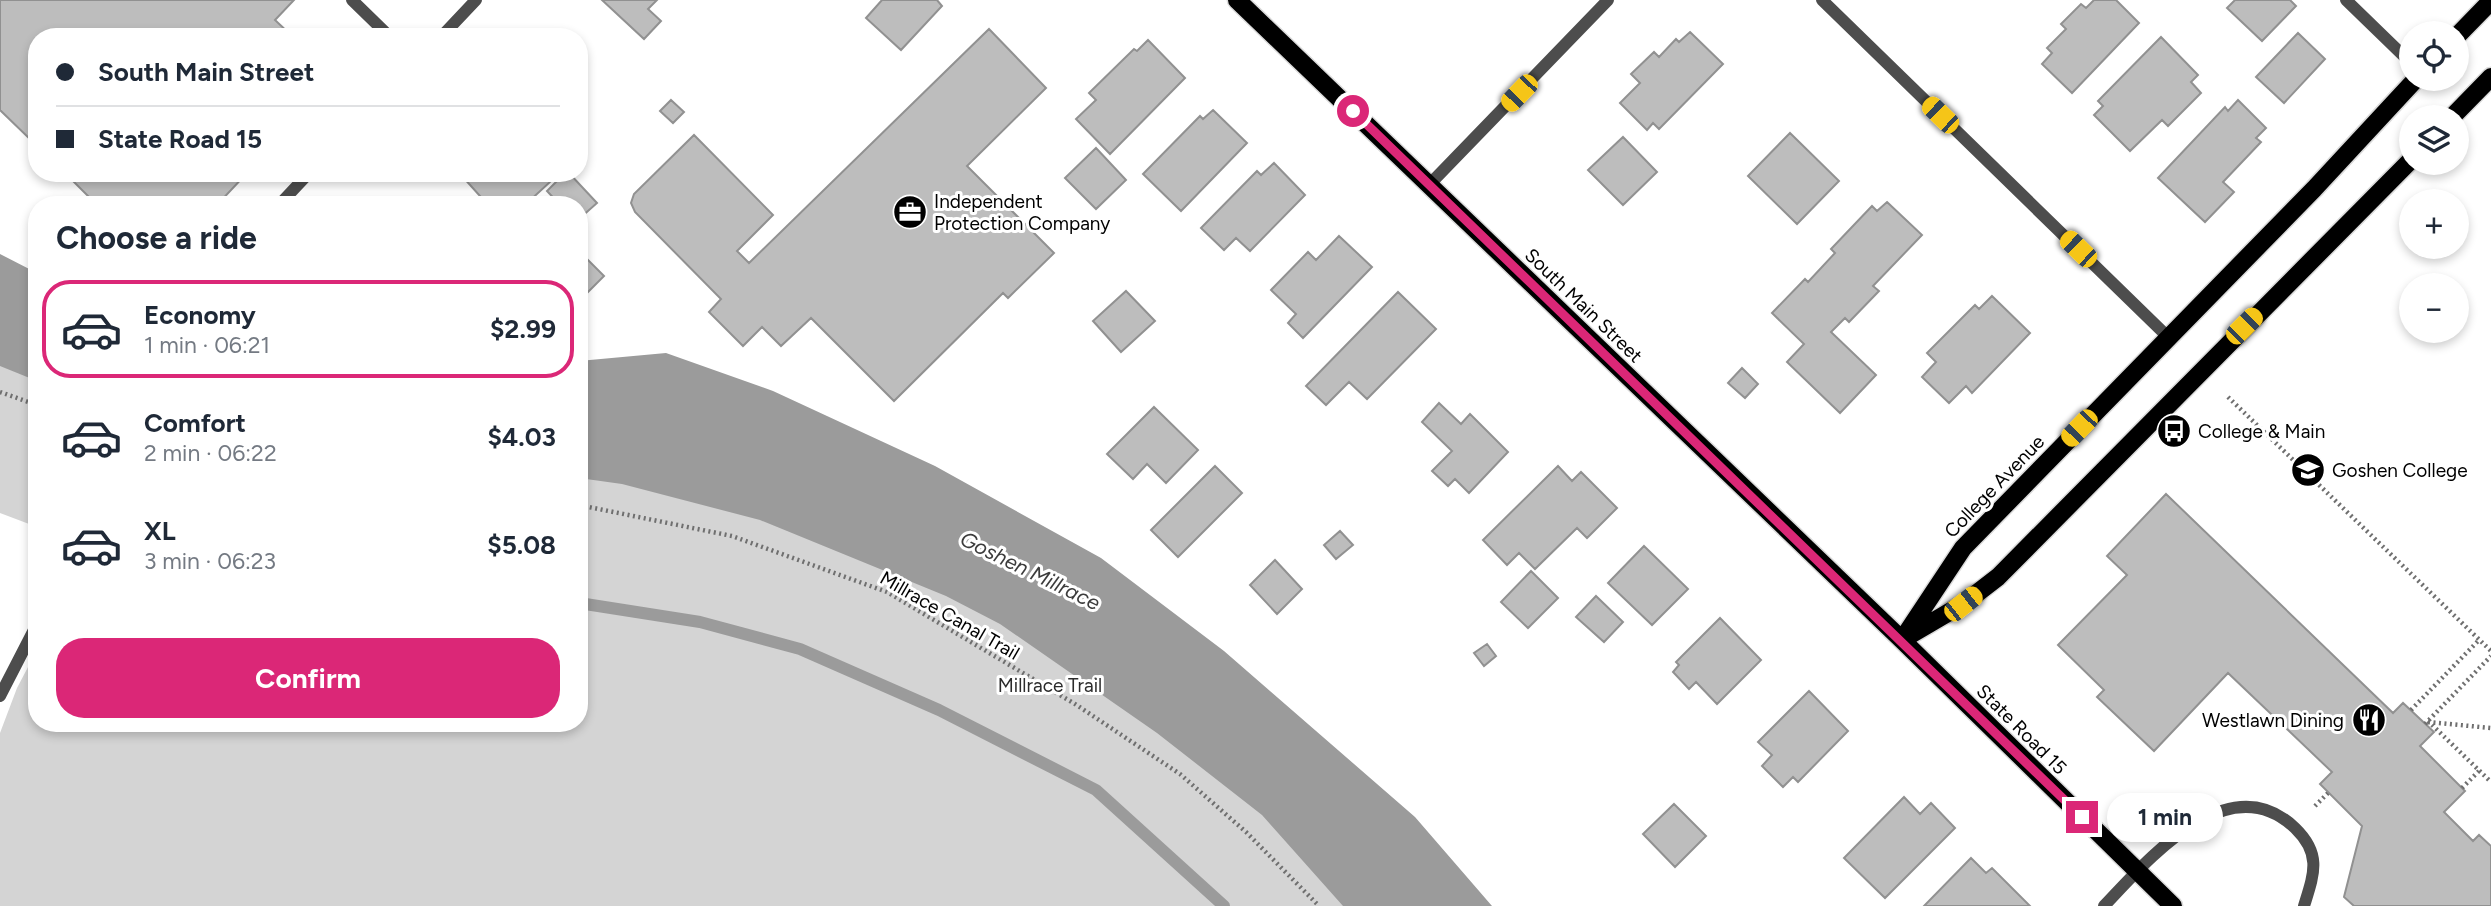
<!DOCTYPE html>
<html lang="en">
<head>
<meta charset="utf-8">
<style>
  :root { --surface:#fff; --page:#f2f2f3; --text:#1f2937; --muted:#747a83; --line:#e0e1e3; --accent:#db2777 }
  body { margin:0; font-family:Figtree,sans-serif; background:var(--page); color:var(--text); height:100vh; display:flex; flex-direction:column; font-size:26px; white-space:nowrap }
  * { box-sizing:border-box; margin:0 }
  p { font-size:23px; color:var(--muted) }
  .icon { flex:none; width:38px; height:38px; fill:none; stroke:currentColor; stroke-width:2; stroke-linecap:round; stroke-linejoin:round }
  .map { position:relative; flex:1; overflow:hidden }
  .panel { position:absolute; left:28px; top:196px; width:560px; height:536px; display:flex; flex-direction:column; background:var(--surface); border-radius:28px; box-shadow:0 4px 10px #0003 }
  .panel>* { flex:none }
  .guide { position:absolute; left:28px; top:28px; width:560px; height:154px; border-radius:28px; box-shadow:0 4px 10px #0003; display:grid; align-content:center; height:154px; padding:0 28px; background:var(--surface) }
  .controls { position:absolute; left:2399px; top:21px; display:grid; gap:14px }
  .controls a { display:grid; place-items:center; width:70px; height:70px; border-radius:50%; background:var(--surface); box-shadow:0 4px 10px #0003; font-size:35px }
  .end { position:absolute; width:32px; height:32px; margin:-16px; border:9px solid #db2777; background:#fff; box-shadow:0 0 0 4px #fff }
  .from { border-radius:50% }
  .bubble { position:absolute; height:49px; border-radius:24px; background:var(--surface); box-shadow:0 4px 10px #0003; font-size:23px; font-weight:700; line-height:49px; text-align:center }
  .car { position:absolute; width:21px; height:42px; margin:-21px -10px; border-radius:9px; box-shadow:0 0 5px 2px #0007; background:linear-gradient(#f5c518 24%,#345 0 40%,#f5c518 0 76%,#345 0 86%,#f5c518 0) }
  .guide b { display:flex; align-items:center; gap:24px; height:66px; font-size:26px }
  .guide b+b { border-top:2px solid var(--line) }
  .guide i { width:18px; height:18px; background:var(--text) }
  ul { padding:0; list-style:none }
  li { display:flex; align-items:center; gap:21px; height:98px; margin:0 14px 10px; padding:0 14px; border:4px solid transparent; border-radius:28px }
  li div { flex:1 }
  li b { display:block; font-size:26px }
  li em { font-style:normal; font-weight:700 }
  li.selected { border-color:var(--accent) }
  li>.icon { width:63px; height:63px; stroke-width:1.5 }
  h2 { padding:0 28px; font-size:32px; line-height:84px }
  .action { display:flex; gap:14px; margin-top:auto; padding:14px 28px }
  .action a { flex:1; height:80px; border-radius:28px; background:var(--accent); color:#fff; font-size:28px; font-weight:700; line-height:80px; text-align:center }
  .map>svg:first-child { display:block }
  .green { fill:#d4d4d4 }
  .water { fill:#9b9b9b }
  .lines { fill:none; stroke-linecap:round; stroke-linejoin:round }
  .stream { stroke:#9b9b9b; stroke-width:12 }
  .building { fill:#bdbdbd; stroke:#919191; stroke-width:2 }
  .major-casing { stroke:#dbdbdb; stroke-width:21 }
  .path { stroke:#6f6f6f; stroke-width:4.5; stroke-dasharray:2 3.5; stroke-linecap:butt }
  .minor { stroke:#4d4d4d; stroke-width:12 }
  .major { stroke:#000; stroke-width:18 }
  .route { stroke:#db2777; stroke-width:9 }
  .labels { text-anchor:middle; stroke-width:6; stroke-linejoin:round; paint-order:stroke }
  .poi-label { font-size:19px; fill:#000; stroke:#fff; text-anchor:start }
  .street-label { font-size:19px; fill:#000; stroke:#fff }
  .park-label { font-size:19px; fill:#2b2b2b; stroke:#fff }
  .water-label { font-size:21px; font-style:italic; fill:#3c3c3c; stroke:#fff }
</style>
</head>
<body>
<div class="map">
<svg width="2491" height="906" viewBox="0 0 2491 906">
  <rect width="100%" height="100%" fill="#fff"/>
  <path class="green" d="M0,262l37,10v255l-37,-14z
    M579,428l516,191 296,287h-1391v-173l17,-45 20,-38v73h542z"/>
  <path class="water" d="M0,254l37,19v108l-37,-15z
    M666,353l107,38 162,75 166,92 123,93 191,166 77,89h-149l-81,-91 -105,-82 -157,-109 -54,-28 -186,-76 -138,-36 -43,-6v-117z"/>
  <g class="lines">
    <path class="stream" d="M579,603l121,19 100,27 139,61 157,80 128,116"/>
  </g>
  <path class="building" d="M0,0h294l-19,20 18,17h-256v109l-37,-36z
    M602,0h55l-9,9 13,12 -17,18z
    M882,0h55l5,6 -41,44 -35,-32z
    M2094,0h22l23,23 -67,70 -30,-29 10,-11 -5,-5 19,-19 -5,-5 20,-20 5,4z
    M2235,0h55l6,6 -34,35 -35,-33z
    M989,29l57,59 -79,78 87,87 -46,45 -5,-5 -109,108 -83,-83 -30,28 -19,-19 -19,19 -34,-34 12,-13 -86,-87 -4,-9 3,-9 60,-59 79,80 -36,36 12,12z
    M1690,32l33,32 -64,65 -6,-6 -6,7 -27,-27 20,-20 -9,-9 23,-22 5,5 17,-18 3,3z
    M2298,33l27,26 -41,44 -28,-26z
    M2161,37l37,38 -7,7 10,11 -33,33 -6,-6 -32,31 -36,-36 9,-9 -5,-5z
    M1148,40l37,38 -75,76 -34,-35 20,-19 -7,-7 45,-44 3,2z
    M671,100l13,12 -11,11 -13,-12z
    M2238,100l28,28 -10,10 5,4 -38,40 11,10 -29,30 -47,-44 67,-71 3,4z
    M1213,110l34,33 -66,68 -38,-37 57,-58 3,3z
    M1790,133l49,48 -42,43 -49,-48z
    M1623,137l34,35 -34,33 -35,-35z
    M1096,148l30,32 -30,29 -31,-31z
    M1274,163l31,32 -55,56 -14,-13 -12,12 -23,-22 56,-57 4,4z
    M65,173h182l-30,32h-120z
    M465,173h77l8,9 -25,23h-37l-26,-29z
    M565,173h4l28,30 -18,16v-14h-19l-13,-14z
    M1887,202l35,33 -49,51 6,5 -30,31 -4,-4 -14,14 45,43 -36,38 -53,-51 17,-18 -32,-31 33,-34 3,3 27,-29 -4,-4 41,-43 5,5z
    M1339,236l33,31 -69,71 -15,-15 8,-9 -25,-24 37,-38 8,8z
    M579,251l25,25 -25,25z
    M1126,291l29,30 -34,31 -28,-31z
    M1398,292l38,37 -69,70 -18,-17 -23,23 -20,-19z
    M1992,296l38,37 -58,60 -6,-7 -17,17 -27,-26 14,-15 -9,-9 48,-48 4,4z
    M1742,368l16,16 -13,14 -17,-15z
    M1439,403l22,21 9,-10 38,38 -39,41 -14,-14 -7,7 -16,-15 20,-20 -30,-29z
    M1154,407l44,43 -32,33 -19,-19 -14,15 -26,-25z
    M1215,466l27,27 -64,64 -27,-27z
    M1558,466l14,15 9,-9 36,36 -30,30 -10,-10 -42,41 -16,-16 -12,12 -24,-25z
    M2166,494l227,219 10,-10 31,29 -14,14 45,45 -21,21 29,29 6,-6 12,11v60h-137l-10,-9 18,-71 -42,-42 12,-12 -104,-99 -74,78 -57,-54 7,-7 -46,-45 69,-70 -20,-19z
    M1340,531l13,14 -17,14 -12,-14z
    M1644,546l44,43 -36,36 -44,-42z
    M1275,560l27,29 -25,25 -27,-29z
    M1531,571l27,27 -30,30 -27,-26z
    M1596,596l27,26 -19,20 -28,-25z
    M1720,618l41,42 -44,44 -21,-22 -7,7 -16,-17 6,-7 -3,-3z
    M1487,644l9,12 -12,10 -10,-13z
    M1809,691l39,40 -50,51 -5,-5 -10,10 -21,-21 10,-11 -14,-13z
    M1904,797l16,17 11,-11 24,25 -70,70 -41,-40z
    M1674,804l32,32 -31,31 -32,-33z
    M1971,858l15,15 6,-5 38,38h-106z"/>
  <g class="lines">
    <g class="major-casing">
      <path id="major" d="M1237,0l665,640 271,266
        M2457,36l34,-35
        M2452,117l39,-40
        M1905,638l58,-34 35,-27 414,-418
        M1902,640l61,-92 351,-359 102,-110"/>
    </g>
    <path class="path" d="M0,392l37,13
      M2228,397l263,254
      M579,505l153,31 155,56 188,112 105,70 66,58 73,74
      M2411,710l68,-70
      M2428,721l63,61
      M2428,722l63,6
      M2425,724l66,-68
      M2462,788l17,-17
      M2315,806l13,-13"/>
    <path class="minor" d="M352,0l38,37
      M1822,0l346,337
      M2346,0l66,64
      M441,37l35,-37
      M1429,185l179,-185
      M279,205l30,-32
      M0,696l37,-72
      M2104,906c43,-45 124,-142 191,-78 27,26 19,46 9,78"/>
    <use href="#major" class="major"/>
  </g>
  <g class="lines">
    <path class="route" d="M1353,111l729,706"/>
  </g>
  <defs>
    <g id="office-disc" transform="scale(1.75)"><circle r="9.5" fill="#000" stroke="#fff"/><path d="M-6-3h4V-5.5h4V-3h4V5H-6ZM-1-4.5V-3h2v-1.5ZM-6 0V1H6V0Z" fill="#fff"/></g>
    <g id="bus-disc" transform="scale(1.75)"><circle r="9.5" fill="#000" stroke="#fff"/><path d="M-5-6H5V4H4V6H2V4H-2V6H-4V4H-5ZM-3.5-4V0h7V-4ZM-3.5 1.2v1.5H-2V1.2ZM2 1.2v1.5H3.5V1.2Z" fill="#fff"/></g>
    <g id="university-disc" transform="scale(1.75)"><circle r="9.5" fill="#000" stroke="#fff"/><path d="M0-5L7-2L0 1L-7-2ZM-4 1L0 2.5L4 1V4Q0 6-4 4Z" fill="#fff"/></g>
    <g id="restaurant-disc" transform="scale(1.75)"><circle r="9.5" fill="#000" stroke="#fff"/><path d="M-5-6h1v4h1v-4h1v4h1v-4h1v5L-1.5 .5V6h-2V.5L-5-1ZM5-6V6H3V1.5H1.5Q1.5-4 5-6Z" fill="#fff"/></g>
  </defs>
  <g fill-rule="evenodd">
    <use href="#office-disc" x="910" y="212"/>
    <use href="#bus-disc" x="2174" y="431"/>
    <use href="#university-disc" x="2308" y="470"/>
    <use href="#restaurant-disc" x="2369" y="720"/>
  </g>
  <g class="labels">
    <g class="poi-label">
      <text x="934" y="208">Independent<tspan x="934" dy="22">Protection Company</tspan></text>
      <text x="2198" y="438">College &amp; Main</text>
      <text x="2332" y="477">Goshen College</text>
      <text x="2344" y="727" text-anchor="end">Westlawn Dining</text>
    </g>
    <g class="street-label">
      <text transform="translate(1584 305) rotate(44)" y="7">South Main Street</text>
      <text transform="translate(1994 486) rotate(-46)" y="7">College Avenue</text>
      <text transform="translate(950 615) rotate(30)" y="7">Millrace Canal Trail</text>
      <text transform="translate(2022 729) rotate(45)" y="7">State Road 15</text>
    </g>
    <g class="park-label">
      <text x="1050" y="692">Millrace Trail</text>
    </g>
    <g class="water-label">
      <text transform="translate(1030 571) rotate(26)" y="7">Goshen Millrace</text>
    </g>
  </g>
</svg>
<div class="controls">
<a><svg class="icon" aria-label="locate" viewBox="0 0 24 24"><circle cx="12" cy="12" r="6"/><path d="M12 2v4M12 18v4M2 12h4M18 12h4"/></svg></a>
<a><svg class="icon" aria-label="layers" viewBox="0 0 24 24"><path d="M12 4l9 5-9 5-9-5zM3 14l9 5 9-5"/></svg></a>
<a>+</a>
<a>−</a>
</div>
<i class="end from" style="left:1353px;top:111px"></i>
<i class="end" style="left:2082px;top:817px"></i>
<div class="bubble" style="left:2107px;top:793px;width:116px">1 min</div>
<i class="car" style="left:1519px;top:93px;rotate:224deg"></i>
<i class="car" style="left:1940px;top:115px;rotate:314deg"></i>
<i class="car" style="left:2078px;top:249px;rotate:314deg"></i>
<i class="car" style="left:2244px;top:326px;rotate:45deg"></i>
<i class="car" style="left:2079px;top:428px;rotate:224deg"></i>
<i class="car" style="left:1963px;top:604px;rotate:52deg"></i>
<div class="guide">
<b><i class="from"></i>South Main Street</b>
<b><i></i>State Road 15</b>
</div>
<section class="panel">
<h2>Choose a ride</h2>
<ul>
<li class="selected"><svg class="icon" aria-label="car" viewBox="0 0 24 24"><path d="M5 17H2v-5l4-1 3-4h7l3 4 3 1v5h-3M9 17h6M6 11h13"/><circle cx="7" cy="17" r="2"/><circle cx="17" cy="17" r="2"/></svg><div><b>Economy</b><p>1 min · 06:21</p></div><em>$2.99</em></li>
<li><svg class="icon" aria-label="car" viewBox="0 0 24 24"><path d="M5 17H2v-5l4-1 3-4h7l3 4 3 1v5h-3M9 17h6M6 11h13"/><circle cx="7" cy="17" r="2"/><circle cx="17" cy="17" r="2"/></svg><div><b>Comfort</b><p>2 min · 06:22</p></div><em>$4.03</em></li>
<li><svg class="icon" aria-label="car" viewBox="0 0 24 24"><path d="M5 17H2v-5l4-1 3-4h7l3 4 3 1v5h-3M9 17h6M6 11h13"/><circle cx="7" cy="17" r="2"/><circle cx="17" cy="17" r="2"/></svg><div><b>XL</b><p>3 min · 06:23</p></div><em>$5.08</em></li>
</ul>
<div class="action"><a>Confirm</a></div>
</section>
</div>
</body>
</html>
